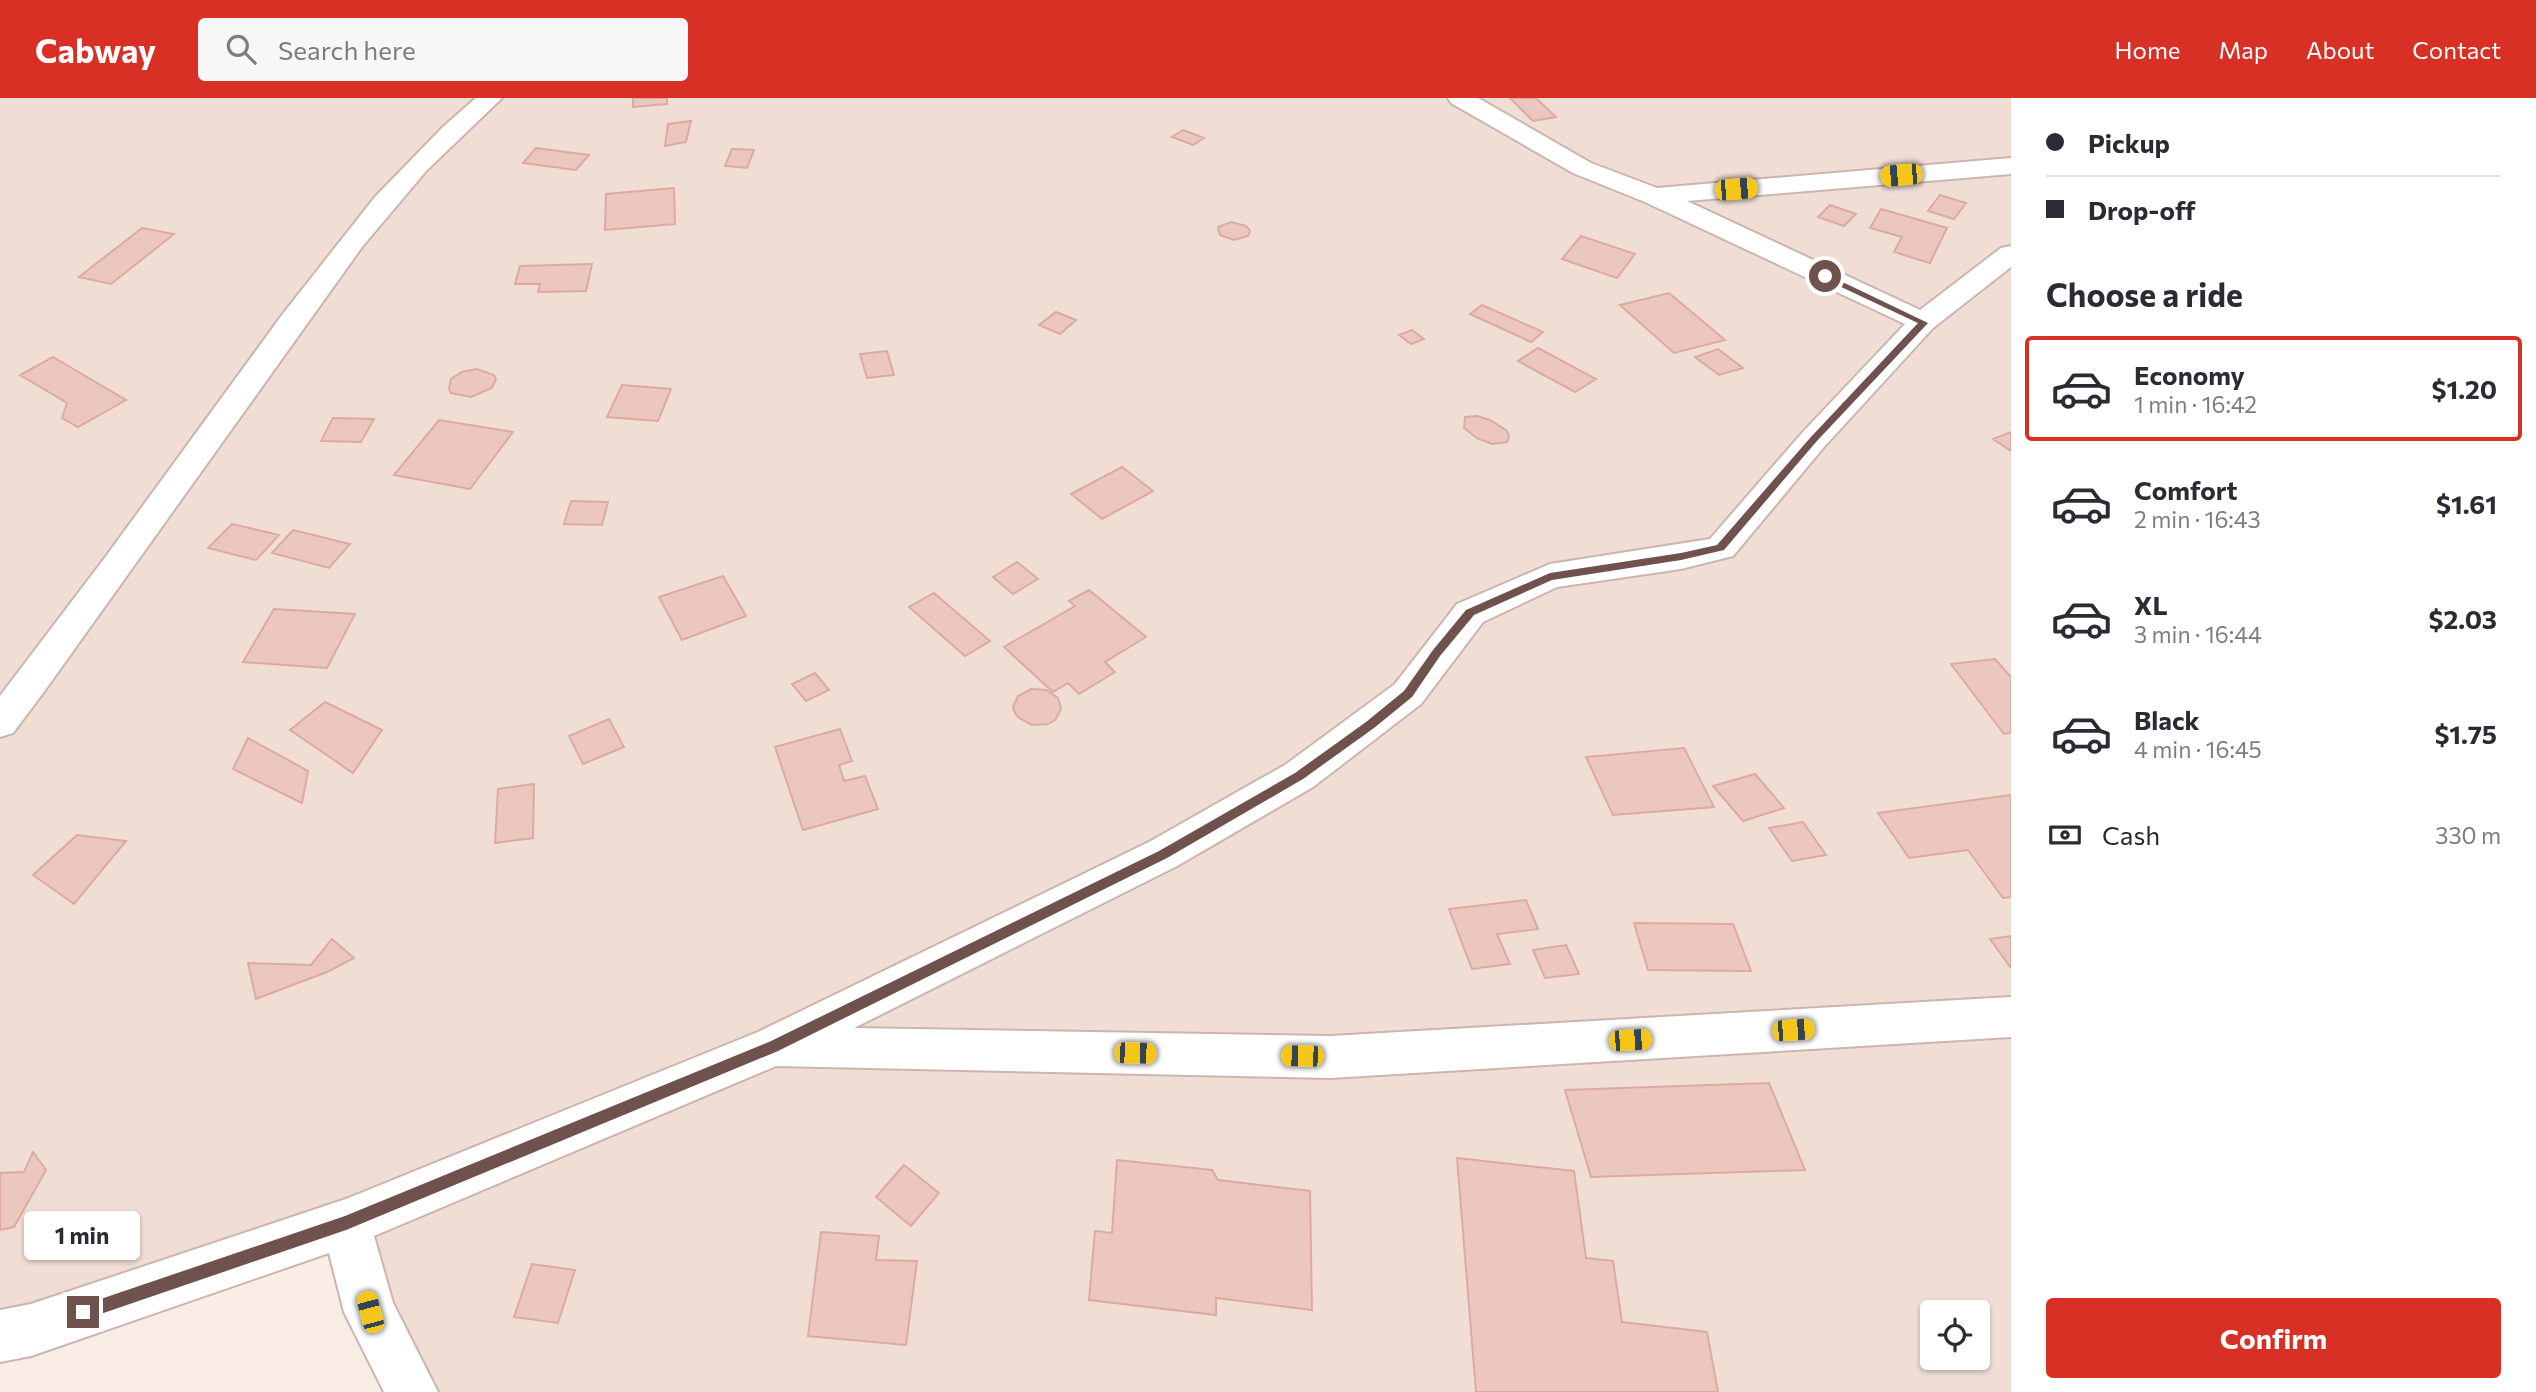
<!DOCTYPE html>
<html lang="en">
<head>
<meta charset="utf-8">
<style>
  :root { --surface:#fff; --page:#f7f7f7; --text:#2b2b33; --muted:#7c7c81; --line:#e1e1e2; --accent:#d93025 }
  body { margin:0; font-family:Commissioner,sans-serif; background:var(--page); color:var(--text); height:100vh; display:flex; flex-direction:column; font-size:26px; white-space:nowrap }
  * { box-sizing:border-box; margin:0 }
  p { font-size:23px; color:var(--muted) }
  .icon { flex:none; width:38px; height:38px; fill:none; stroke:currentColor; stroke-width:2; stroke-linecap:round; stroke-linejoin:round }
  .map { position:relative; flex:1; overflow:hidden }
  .side { display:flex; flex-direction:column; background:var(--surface); width:525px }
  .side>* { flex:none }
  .top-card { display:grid; align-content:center; height:154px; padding:0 35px; background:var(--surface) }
  .controls { position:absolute; left:1920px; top:1202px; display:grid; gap:14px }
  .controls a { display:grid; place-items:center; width:70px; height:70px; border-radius:7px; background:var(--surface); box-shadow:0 2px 5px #0004; font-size:35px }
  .end { position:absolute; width:32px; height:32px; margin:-16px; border:9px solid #6f514d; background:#fff; box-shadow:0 0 0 4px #fff }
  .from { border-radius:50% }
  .bubble { position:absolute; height:49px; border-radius:7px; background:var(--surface); box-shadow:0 2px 5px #0004; font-size:23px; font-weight:700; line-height:49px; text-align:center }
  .car { position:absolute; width:21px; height:42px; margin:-21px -10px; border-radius:9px; box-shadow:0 0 5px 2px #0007; background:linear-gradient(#f5c518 24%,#345 0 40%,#f5c518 0 76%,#345 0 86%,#f5c518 0) }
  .top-card b { display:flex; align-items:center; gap:24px; height:66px; font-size:26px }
  .top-card b+b { border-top:2px solid var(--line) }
  .top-card i { width:18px; height:18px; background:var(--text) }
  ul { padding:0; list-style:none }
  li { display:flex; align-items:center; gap:21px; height:105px; margin:0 14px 10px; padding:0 21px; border:4px solid transparent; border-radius:7px }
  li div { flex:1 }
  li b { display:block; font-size:26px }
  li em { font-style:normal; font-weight:700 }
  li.selected { border-color:var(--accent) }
  li>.icon { width:63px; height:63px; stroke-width:1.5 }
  h2 { padding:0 35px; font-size:32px; line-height:84px }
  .pay { display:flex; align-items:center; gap:18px; height:77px; padding:0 35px; font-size:26px }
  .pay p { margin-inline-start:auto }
  .primary-button { display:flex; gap:14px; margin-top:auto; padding:14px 35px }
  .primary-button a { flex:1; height:80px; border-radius:7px; background:var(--accent); color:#fff; font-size:28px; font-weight:700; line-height:80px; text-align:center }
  header { display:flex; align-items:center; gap:42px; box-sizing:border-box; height:98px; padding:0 35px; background:var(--accent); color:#fff }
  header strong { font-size:33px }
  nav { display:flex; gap:38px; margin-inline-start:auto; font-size:24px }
  .search { width:490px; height:63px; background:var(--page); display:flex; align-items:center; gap:18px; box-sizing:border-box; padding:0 24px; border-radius:7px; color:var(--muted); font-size:26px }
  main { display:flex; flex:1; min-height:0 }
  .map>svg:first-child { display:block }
  .residential { fill:#f0ddd4; fill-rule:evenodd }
  .building { fill:#ecc7bf; stroke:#ddaaa1; stroke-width:2 }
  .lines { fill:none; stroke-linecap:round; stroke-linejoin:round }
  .minor-casing { stroke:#ccb5af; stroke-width:4 }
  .minor { fill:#fff; fill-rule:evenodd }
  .route { fill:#6f514d }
</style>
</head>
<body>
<header>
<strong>Cabway</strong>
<div class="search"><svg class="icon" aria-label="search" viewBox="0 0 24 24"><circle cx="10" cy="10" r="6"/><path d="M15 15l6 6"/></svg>Search here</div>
<nav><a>Home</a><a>Map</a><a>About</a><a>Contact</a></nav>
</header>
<main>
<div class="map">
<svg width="2011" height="1294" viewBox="0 0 2011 1294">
  <rect width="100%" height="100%" fill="#faede5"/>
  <path class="residential" d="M0,0h2011v1294h-1599l-66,-169 -346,113zM1932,1214h46v46h-46z"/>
  <path class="building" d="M633,0h34v6l-34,3z
    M1510,0h26l20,19 -23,4z
    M691,23l-5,21 -21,4 3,-22z
    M1183,32l21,8 -11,7 -21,-8z
    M536,50l53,7 -13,15 -53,-7z
    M732,51l22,1 -7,18 -22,-2z
    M674,90l1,36 -70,6 1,-36z
    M1940,97l26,8 -12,16 -26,-8z
    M1830,107l26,9 -12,12 -26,-9z
    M1881,111l66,19 -17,35 -36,-11 8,-15 -32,-9z
    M1231,124l15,4 4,5 -2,5 -14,4 -14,-5 -2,-8z
    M142,130l32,6 -63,50 -32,-7z
    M1581,138l54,18 -18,24 -55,-19z
    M592,166l-6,27 -48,1 2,-8h-25l5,-18z
    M1669,195l56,47 -51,13 -54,-48z
    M1482,207l61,27 -12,10 -61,-28z
    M1056,214l20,8 -16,14 -21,-9z
    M1412,232l12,9 -13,5 -12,-9z
    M1538,250l58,31 -21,13 -57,-31z
    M1718,251l25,19 -24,7 -24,-18z
    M887,253l7,24 -27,3 -7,-24z
    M53,259l73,43 -48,27 -16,-9 5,-15 -47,-28z
    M477,271l17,6 2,4 -4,9 -21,9 -20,-4 -2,-4 2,-10 11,-7z
    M622,287l49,4 -13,32 -51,-4z
    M1477,318l13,4 17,11 2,6 -2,5 -15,2 -15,-6 -13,-10 1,-11z
    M333,320l41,1 -13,23 -40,-1z
    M439,322l74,12 -43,57 -76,-14z
    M2011,334v19l-18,-12z
    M1122,369l31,24 -51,28 -31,-25z
    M571,403l37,1 -6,23 -38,-1z
    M232,426l47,11 -23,25 -48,-12z
    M293,432l57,14 -21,24 -57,-15z
    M1017,464l21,17 -25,15 -20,-17z
    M723,478l23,40 -64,24 -23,-43z
    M1089,492l57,47 -41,25 10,10 -36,22 -11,-11 -15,9 -49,-45 71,-41 -6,-5z
    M934,495l56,48 -25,15 -56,-49z
    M274,511l81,5 -28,54 -84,-6z
    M1995,561l16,18v56l-7,1 -53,-70z
    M815,575l14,17 -23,11 -14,-17z
    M1031,591l15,1 12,8 3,11 -6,11 -7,4 -16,1 -13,-7 -4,-5 -2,-6 5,-11z
    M325,604l57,28 -29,43 -63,-43z
    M609,621l15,28 -41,17 -14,-28z
    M840,631l12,32 -13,4 5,16 21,-5 13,33 -75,21 -28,-83z
    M248,640l60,33 -6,32 -69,-34z
    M1684,650l30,59 -101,8 -27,-58z
    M1755,676l29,34 -41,13 -30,-35z
    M534,686l-1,54 -38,5 3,-54z
    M2011,697v102l-8,1 -35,-48 -59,8 -31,-45z
    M1803,724l23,33 -34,6 -23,-33z
    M77,737l49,6 -52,63 -41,-29z
    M1526,802l12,29 -41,5 13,30 -38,5 -23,-60z
    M1634,825l99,1 18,47 -103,-1z
    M2011,838v32l-21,-29z
    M332,841l22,19 -27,14 -71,27 -8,-36 63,2z
    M1566,847l13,29 -34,4 -12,-28z
    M1769,985l36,87 -214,7 -26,-87z
    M33,1054l13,18 -32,57 -14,3v-57l24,-1z
    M1457,1060l117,13 12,87 27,3 9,61 85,10 11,60h-242z
    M1117,1062l95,10 6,10 92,11 2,119 -96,-12v17l-127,-15 6,-69 17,2z
    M904,1067l35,28 -28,33 -35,-29z
    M821,1134l58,4 -3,24 41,1 -11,84 -98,-9z
    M532,1166l43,6 -17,53 -44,-6z"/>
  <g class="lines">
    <g class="minor-casing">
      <path id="minor" d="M476,0h26l-76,73 -64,76 -319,446 -30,40 -13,4v-41l107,-141 175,-240 93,-118 69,-71z
        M1448,0h30l113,65 66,25 354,-30v16l-324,27 233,109 81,-62 10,-2v21l-78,61 -109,119 -91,109 -52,13 -124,18 -74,35 -62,82 -108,83 -136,79 -323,162 476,8 681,-39v40l-681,41 -554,-12 -402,170 19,67 45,89h-54l-40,-80 -15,-59 -298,103 -31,6v-52l31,-6 315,-105 412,-167 391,-190 136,-77 110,-81 62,-80 93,-40 160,-25 92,-106 103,-109 -260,-122 -72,-29 -122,-70z"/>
    </g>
    <use href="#minor" class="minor"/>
  </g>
  <path class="route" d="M1822,177h6l100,48 -112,119 -92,108 -43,10 -129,20 -78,35 -34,41 -28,41 -38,31 -71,51 -136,79 -389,193 -432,179 -263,90 -5,-2 -2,-6 2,-5 5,-2 262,-89 424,-174 390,-191 136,-78 71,-51 38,-31 29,-41 33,-40 84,-37 131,-20 36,-8 93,-107 108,-115 -96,-45z"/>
</svg>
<div class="controls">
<a><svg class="icon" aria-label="locate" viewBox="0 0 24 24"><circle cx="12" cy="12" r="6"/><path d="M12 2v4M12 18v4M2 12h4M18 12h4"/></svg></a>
</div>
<i class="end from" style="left:1825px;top:178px"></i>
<i class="end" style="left:83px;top:1214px"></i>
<div class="bubble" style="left:24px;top:1113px;width:116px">1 min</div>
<i class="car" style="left:1901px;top:77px;rotate:265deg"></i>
<i class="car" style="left:1736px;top:91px;rotate:85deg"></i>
<i class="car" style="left:1793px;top:932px;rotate:86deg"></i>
<i class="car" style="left:1630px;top:942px;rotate:87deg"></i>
<i class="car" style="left:1135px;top:955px;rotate:91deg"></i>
<i class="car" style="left:1302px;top:958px;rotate:271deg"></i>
<i class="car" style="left:370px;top:1214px;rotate:345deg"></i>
</div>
<section class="side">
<div class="top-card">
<b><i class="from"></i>Pickup</b>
<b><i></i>Drop-off</b>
</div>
<h2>Choose a ride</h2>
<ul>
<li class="selected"><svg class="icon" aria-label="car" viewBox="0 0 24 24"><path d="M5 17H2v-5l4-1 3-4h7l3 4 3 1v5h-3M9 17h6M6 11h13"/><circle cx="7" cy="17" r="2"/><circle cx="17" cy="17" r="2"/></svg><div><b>Economy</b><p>1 min · 16:42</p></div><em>$1.20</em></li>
<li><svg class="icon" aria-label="car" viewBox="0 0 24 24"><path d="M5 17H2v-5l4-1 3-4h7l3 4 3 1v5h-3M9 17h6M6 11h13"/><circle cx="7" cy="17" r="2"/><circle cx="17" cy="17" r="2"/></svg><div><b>Comfort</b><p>2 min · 16:43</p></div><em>$1.61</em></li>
<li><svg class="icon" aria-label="car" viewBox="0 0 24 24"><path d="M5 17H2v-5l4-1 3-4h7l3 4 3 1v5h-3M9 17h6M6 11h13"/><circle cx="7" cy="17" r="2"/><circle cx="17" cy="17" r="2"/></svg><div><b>XL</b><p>3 min · 16:44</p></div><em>$2.03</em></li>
<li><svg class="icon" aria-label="car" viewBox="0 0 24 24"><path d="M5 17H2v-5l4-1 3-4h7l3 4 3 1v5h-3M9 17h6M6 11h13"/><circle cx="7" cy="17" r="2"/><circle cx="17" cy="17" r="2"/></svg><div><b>Black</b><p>4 min · 16:45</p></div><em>$1.75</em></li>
</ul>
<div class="pay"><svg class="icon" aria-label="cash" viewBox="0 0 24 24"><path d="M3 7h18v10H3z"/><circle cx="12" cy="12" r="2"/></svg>Cash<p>330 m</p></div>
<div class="primary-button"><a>Confirm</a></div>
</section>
</main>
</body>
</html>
